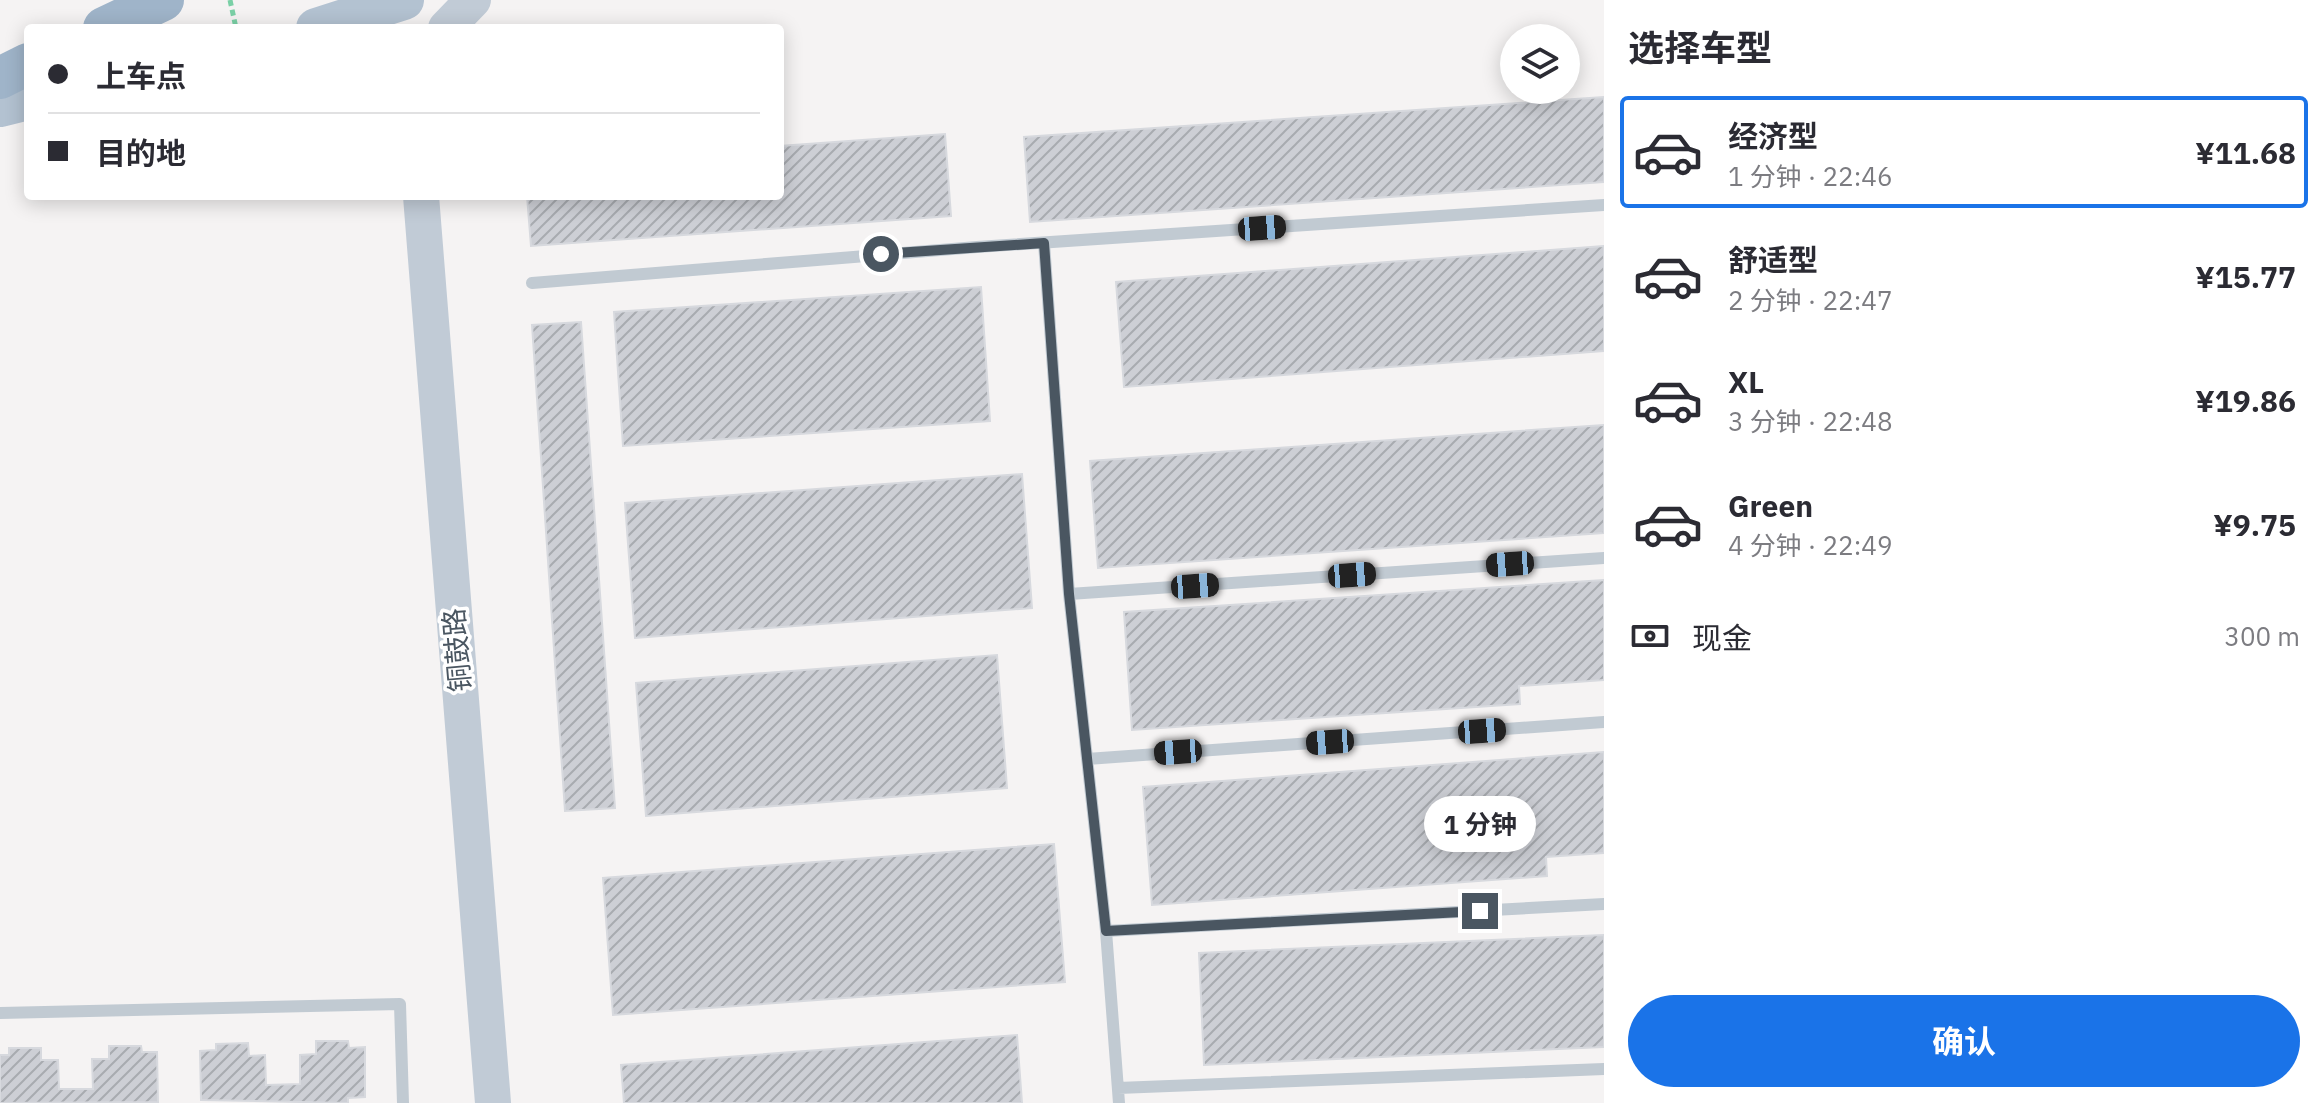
<!DOCTYPE html>
<html lang="zh">
<head>
<meta charset="utf-8">
<style>
  :root { --surface:#fff; --page:#f7f7f7; --text:#2b2b33; --muted:#7c7c81; --line:#e1e1e2; --accent:#1a73e8 }
  body { margin:0; font-family:"IBM Plex Sans","Noto Sans SC",sans-serif; background:var(--page); color:var(--text); height:100vh; display:flex; flex-direction:column; font-size:30px; white-space:nowrap }
  * { box-sizing:border-box; margin:0 }
  p { font-size:26px; color:var(--muted) }
  .icon { flex:none; width:44px; height:44px; fill:none; stroke:currentColor; stroke-width:2; stroke-linecap:round; stroke-linejoin:round }
  .map { position:relative; flex:1; overflow:hidden }
  .panel { display:flex; flex-direction:column; background:var(--surface); width:720px }
  .panel>* { flex:none }
  .hud { position:absolute; left:24px; top:24px; width:760px; height:176px; border-radius:8px; box-shadow:0 4px 20px #0003; display:grid; align-content:center; height:176px; padding:0 24px; background:var(--surface) }
  .tools { position:absolute; left:1500px; top:24px; display:grid; gap:16px }
  .tools a { display:grid; place-items:center; width:80px; height:80px; border-radius:50%; background:var(--surface); box-shadow:0 4px 20px #0003; font-size:40px }
  .end { position:absolute; width:36px; height:36px; margin:-18px; border:10px solid #4a5661; background:#fff; box-shadow:0 0 0 4px #fff }
  .from { border-radius:50% }
  .bubble { position:absolute; height:56px; border-radius:28px; background:var(--surface); box-shadow:0 4px 20px #0003; font-size:26px; font-weight:700; line-height:56px; text-align:center }
  .car { position:absolute; width:24px; height:48px; margin:-24px -12px; border-radius:10px; box-shadow:0 0 6px 2px #0007; background:linear-gradient(#222 24%,#8ab4d8 0 40%,#222 0 76%,#8ab4d8 0 86%,#222 0) }
  .hud b { display:flex; align-items:center; gap:28px; height:76px; font-size:30px }
  .hud b+b { border-top:2px solid var(--line) }
  .hud i { width:20px; height:20px; background:var(--text) }
  ul { padding:0; list-style:none }
  li { display:flex; align-items:center; gap:24px; height:112px; margin:0 16px 12px; padding:0 8px; border:4px solid transparent; border-radius:8px }
  li div { flex:1 }
  li b { display:block; font-size:30px }
  li em { font-style:normal; font-weight:700 }
  li.current { border-color:var(--accent) }
  li>.icon { width:72px; height:72px; stroke-width:1.5 }
  h2 { padding:0 24px; font-size:36px; line-height:96px }
  .pay { display:flex; align-items:center; gap:20px; height:88px; padding:0 24px; font-size:30px }
  .pay p { margin-inline-start:auto }
  .action { display:flex; gap:16px; margin-top:auto; padding:16px 24px }
  .action a { flex:1; height:92px; border-radius:48px; background:var(--accent); color:#fff; font-size:32px; font-weight:700; line-height:92px; text-align:center }
  main { display:flex; flex:1; min-height:0 }
  .map>svg:first-child { display:block }
  .building { fill:url(#building-hatch); stroke:#d7d9de; stroke-width:2 }
  .lines { fill:none; stroke-linecap:round; stroke-linejoin:round }
  .path { stroke:#7ad0a6; stroke-width:5; stroke-dasharray:6 4; stroke-linecap:butt }
  .service { stroke:#c1cad2; stroke-width:12 }
  .secondary { stroke:#c1cbd6; stroke-width:36 }
  .primary { stroke:#b3c2d1; stroke-width:40 }
  .trunk { stroke:#9fb4c9; stroke-width:42 }
  .route { stroke:#4a5661; stroke-width:10 }
  .labels { text-anchor:middle; stroke-width:7; stroke-linejoin:round; paint-order:stroke }
  .street-label { font-size:28px; fill:#4a5661; stroke:#fff }
</style>
</head>
<body>
<main>
<div class="map">
<svg width="1604" height="1103" viewBox="0 0 1604 1103">
  <defs>
    <pattern id="building-hatch" width="6" height="6" patternUnits="userSpaceOnUse" patternTransform="scale(2)"><rect width="6" height="6" fill="#cdcfd5"/><path d="M-1 1l2-2M0 6l6-6M5 7l2-2" fill="none" stroke="#a8abb0"/></pattern>
  </defs>
  <rect width="100%" height="100%" fill="#f5f3f3"/>
  <path class="building" d="M1604,97v85l-574,40 -6,-85z
    M945,134l6,82 -420,30 -4,-50h253v-50z
    M1604,246v105l-480,36 -8,-105z
    M981,287l9,134 -367,25 -9,-134z
    M581,322l34,486 -50,3 -33,-486z
    M1604,425v108l-506,35 -8,-107z
    M1022,474l10,134 -397,30 -10,-135z
    M1604,580v100l-85,6 1,18 -388,26 -8,-118z
    M997,655l10,133 -361,28 -10,-133z
    M1604,752v101l-58,4 1,19 -395,29 -9,-118z
    M1054,844l11,138 -452,33 -10,-137z
    M1604,935v112l-400,18 -5,-112z
    M1017,1035l5,68h-398l-3,-38z
    M316,1041h32l1,7 16,-1v50l-17,1v5l-147,-3 -1,-49 16,-1v-6l32,-1 1,13 16,-1 1,30 34,-1v-29l16,-1z
    M109,1046h32l1,6h15l1,50 -158,1v-48h9v-7h32v12h17l1,29h34l-1,-30h17z"/>
  <g class="lines">
    <path class="path" d="M230,0l6,28"/>
    <path class="service" d="M1044,243l25,351 37,337 13,172
      M532,283l445,-36 627,-42
      M1069,594l535,-36
      M1087,759l517,-37
      M1106,931l498,-27
      M0,1013l400,-9 3,99
      M1118,1088l486,-19"/>
    <path class="secondary" d="M446,28l27,-28
      M421,196l72,907"/>
    <path class="primary" d="M316,28l88,-28
      M0,107l28,-7"/>
    <path class="trunk" d="M104,28l59,-28
      M0,78l28,-14"/>
  </g>
  <g class="lines">
    <path class="route" d="M881,254l163,-11 25,351 37,337 374,-20"/>
  </g>
  <g class="labels">
    <g class="street-label">
      <text transform="translate(457 650) rotate(-95)" y="10">铜鼓路</text>
    </g>
  </g>
</svg>
<div class="tools">
<a><svg class="icon" aria-label="layers" viewBox="0 0 24 24"><path d="M12 4l9 5-9 5-9-5zM3 14l9 5 9-5"/></svg></a>
</div>
<i class="end from" style="left:881px;top:254px"></i>
<i class="end" style="left:1480px;top:911px"></i>
<div class="bubble" style="left:1424px;top:796px;width:112px">1 分钟</div>
<i class="car" style="left:1262px;top:228px;rotate:86deg"></i>
<i class="car" style="left:1510px;top:564px;rotate:266deg"></i>
<i class="car" style="left:1352px;top:575px;rotate:86deg"></i>
<i class="car" style="left:1195px;top:586px;rotate:86deg"></i>
<i class="car" style="left:1482px;top:731px;rotate:86deg"></i>
<i class="car" style="left:1330px;top:742px;rotate:266deg"></i>
<i class="car" style="left:1178px;top:752px;rotate:266deg"></i>
<div class="hud">
<b><i class="from"></i>上车点</b>
<b><i></i>目的地</b>
</div>
</div>
<section class="panel">
<h2>选择车型</h2>
<ul>
<li class="current"><svg class="icon" aria-label="car" viewBox="0 0 24 24"><path d="M5 17H2v-5l4-1 3-4h7l3 4 3 1v5h-3M9 17h6M6 11h13"/><circle cx="7" cy="17" r="2"/><circle cx="17" cy="17" r="2"/></svg><div><b>经济型</b><p>1 分钟 · 22:46</p></div><em>¥11.68</em></li>
<li><svg class="icon" aria-label="car" viewBox="0 0 24 24"><path d="M5 17H2v-5l4-1 3-4h7l3 4 3 1v5h-3M9 17h6M6 11h13"/><circle cx="7" cy="17" r="2"/><circle cx="17" cy="17" r="2"/></svg><div><b>舒适型</b><p>2 分钟 · 22:47</p></div><em>¥15.77</em></li>
<li><svg class="icon" aria-label="car" viewBox="0 0 24 24"><path d="M5 17H2v-5l4-1 3-4h7l3 4 3 1v5h-3M9 17h6M6 11h13"/><circle cx="7" cy="17" r="2"/><circle cx="17" cy="17" r="2"/></svg><div><b>XL</b><p>3 分钟 · 22:48</p></div><em>¥19.86</em></li>
<li><svg class="icon" aria-label="car" viewBox="0 0 24 24"><path d="M5 17H2v-5l4-1 3-4h7l3 4 3 1v5h-3M9 17h6M6 11h13"/><circle cx="7" cy="17" r="2"/><circle cx="17" cy="17" r="2"/></svg><div><b>Green</b><p>4 分钟 · 22:49</p></div><em>¥9.75</em></li>
</ul>
<div class="pay"><svg class="icon" aria-label="cash" viewBox="0 0 24 24"><path d="M3 7h18v10H3z"/><circle cx="12" cy="12" r="2"/></svg>现金<p>300 m</p></div>
<div class="action"><a>确认</a></div>
</section>
</main>
</body>
</html>
